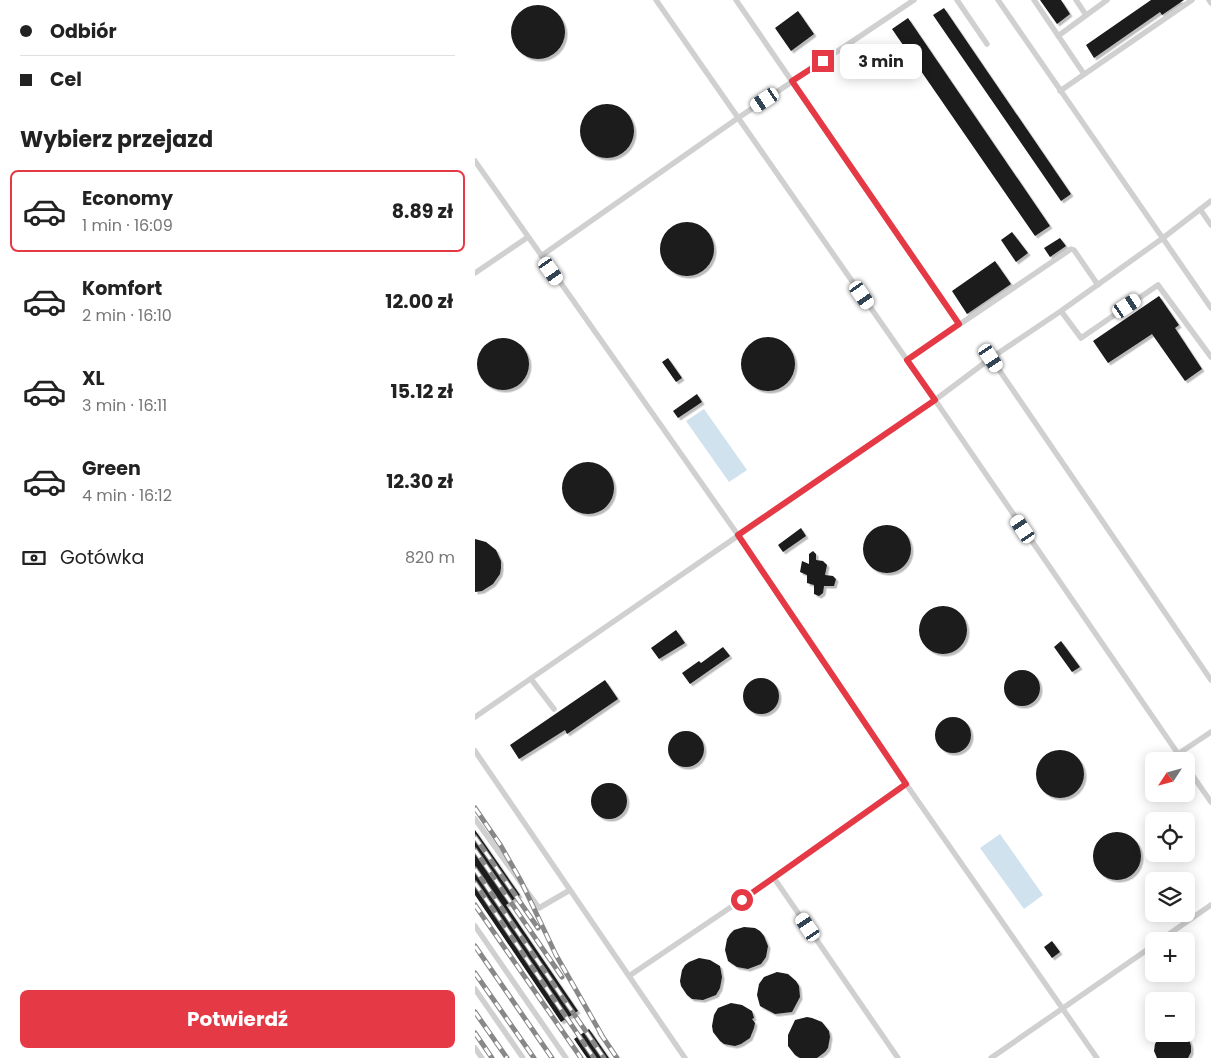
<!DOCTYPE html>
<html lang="pl">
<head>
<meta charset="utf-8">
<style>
  :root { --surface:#fff; --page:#f2f2f2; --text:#222; --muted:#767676; --line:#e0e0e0; --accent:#e63946 }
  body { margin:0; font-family:Poppins,sans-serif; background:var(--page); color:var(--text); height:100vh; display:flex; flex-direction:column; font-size:19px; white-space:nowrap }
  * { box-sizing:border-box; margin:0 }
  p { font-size:16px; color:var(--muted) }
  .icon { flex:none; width:28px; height:28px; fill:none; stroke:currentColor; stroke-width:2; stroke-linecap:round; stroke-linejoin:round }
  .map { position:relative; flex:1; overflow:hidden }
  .sheet { display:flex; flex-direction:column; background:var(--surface); width:475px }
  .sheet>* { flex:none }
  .guide { display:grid; align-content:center; height:110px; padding:0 20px; background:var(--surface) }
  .needle { width:32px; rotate:234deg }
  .buttons { position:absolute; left:670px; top:752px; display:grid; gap:10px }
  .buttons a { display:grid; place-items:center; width:50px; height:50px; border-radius:8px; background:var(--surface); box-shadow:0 2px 12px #0003; font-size:25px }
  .end { position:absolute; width:22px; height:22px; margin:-11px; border:6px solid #e63946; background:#fff; box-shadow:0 0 0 2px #fff }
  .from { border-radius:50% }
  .bubble { position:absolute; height:35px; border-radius:8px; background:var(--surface); box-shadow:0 2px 12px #0003; font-size:16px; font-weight:700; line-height:35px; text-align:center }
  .car { position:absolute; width:15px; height:30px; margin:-15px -8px; border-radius:6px; box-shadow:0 0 4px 1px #0007; background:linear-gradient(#fff 24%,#345 0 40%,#fff 0 76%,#345 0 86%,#fff 0) }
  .guide b { display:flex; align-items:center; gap:18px; height:48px; font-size:19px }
  .guide b+b { border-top:1px solid var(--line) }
  .guide i { width:12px; height:12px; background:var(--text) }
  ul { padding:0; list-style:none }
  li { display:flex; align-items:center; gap:15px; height:82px; margin:0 10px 8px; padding:0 10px; border:2px solid transparent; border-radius:8px }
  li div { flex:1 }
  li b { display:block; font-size:19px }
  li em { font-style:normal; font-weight:700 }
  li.selected { border-color:var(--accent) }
  li>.icon { width:45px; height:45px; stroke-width:1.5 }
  h2 { padding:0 20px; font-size:22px; line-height:60px }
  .pay { display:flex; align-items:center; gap:12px; height:55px; padding:0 20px; font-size:19px }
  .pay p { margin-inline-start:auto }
  .action { display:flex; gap:10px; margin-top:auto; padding:10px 20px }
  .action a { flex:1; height:58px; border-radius:8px; background:var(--accent); color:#fff; font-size:20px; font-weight:700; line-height:58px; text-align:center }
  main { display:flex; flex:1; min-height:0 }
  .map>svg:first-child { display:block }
  .water { fill:#cfe2ee }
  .building { fill:#1a1a1a; filter:url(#shadow) }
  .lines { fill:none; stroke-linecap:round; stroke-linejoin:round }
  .service { stroke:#d0d0d0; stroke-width:5.5 }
  .rail-casing { stroke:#888; stroke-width:5 }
  .rail { stroke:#fff; stroke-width:3; stroke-dasharray:9; stroke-linecap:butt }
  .route { stroke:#e63946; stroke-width:6 }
</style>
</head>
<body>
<main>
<section class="sheet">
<div class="guide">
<b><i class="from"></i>Odbiór</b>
<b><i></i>Cel</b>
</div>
<h2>Wybierz przejazd</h2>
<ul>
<li class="selected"><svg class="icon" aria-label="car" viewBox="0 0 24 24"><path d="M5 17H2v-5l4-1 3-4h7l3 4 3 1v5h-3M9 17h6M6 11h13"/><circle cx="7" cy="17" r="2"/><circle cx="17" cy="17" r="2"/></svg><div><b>Economy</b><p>1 min · 16:09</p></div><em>8.89 zł</em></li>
<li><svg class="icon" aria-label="car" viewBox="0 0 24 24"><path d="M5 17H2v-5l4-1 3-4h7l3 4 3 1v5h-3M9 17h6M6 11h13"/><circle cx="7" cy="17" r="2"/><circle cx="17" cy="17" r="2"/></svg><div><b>Komfort</b><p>2 min · 16:10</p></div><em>12.00 zł</em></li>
<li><svg class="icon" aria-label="car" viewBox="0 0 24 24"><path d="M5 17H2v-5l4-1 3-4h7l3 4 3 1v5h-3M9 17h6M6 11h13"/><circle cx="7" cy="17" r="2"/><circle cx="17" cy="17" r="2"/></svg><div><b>XL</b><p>3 min · 16:11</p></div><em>15.12 zł</em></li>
<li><svg class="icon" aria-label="car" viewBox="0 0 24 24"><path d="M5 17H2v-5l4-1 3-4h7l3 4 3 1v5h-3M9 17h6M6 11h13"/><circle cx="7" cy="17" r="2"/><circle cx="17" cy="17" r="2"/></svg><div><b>Green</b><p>4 min · 16:12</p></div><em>12.30 zł</em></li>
</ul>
<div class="pay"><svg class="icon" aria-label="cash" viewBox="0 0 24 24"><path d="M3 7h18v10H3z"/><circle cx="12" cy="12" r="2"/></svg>Gotówka<p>820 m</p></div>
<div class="action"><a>Potwierdź</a></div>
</section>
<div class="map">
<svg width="736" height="1058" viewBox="0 0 736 1058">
  <defs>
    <filter id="shadow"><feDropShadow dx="2.5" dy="2.5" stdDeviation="0" flood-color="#0004"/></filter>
  </defs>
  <rect width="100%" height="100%" fill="#fff"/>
  <path class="water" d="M229,409l43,61 -18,12 -43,-61z
    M525,834l43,61 -19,14 -44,-61z"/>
  <path class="building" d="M565,0h21l9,14 -13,10z
    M676,0h33l-22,15 -2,-3 -66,46 -8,-13z
    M36 32a27 27 0 1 1 54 0a27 27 0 1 1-54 0Z
    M469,8l127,186 -10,7 -128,-186z
    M323,11l16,23 -23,17 -16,-23z
    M433,18l142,208 -15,10 -143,-207z
    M105 131a27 27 0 1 1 54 0a27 27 0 1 1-54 0Z
    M185 249a27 27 0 1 1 54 0a27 27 0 1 1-54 0Z
    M537,232l16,21 -12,9 -15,-22z
    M585,238l6,8 -16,11 -6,-9z
    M520,261l16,23 -44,30 -15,-23z
    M684,296l20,29 -4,3 27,41 -17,12 -33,-47 -44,29 -15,-22z
    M266 364a27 27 0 1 1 54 0a27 27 0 1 1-54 0Z
    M2 364a26 26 0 1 1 52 0a26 26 0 1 1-52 0Z
    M193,358l14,20 -6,4 -14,-20z
    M222,394l5,8 -24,16 -5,-7z
    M87 488a26 26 0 1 1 52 0a26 26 0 1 1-52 0Z
    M388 549a24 24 0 1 1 48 0a24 24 0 1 1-48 0Z
    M326,528l5,8 -23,16 -5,-7z
    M0,539l11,3 10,8 5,11v7l-1,6 -7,10 -11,7 -7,1z
    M338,551l3,3v6l7,1 4,4 -2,10 8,1 3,3 -2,7h-10l-1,7 -4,3 -5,-2v-9l-7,-2v-8l-7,-3 2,-11 7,3v-10z
    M444 630a24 24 0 1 1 48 0a24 24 0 1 1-48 0Z
    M201,630l9,13 -26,16 -8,-11z
    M586,641l19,26 -8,5 -18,-25z
    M248,647l7,9 -40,28 -8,-11 17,-12 2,2z
    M529 688a18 18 0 1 1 36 0a18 18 0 1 1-36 0Z
    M268 696a18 18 0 1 1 36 0a18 18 0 1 1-36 0Z
    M130,680l13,19 -51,35 -2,-4 -46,29 -9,-14z
    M460 735a18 18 0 1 1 36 0a18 18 0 1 1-36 0Z
    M193 749a18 18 0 1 1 36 0a18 18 0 1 1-36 0Z
    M561 774a24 24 0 1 1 48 0a24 24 0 1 1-48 0Z
    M116 801a18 18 0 1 1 36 0a18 18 0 1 1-36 0Z
    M0,830l45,65 -14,10 72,106 -17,11 -86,-127z
    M618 856a24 24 0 1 1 48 0a24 24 0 1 1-48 0Z
    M269,927l11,1 5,3 4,5 4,10 -2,11 -5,7 -13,5 -11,-2 -9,-6 -3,-11 2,-11 3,-5 4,-4z
    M577,941l8,11 -8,6 -8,-11z
    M224,958l11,2 10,6 2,11 -2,11 -4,7 -13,5 -11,-1 -5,-4 -6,-9 -1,-5 2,-11 3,-5 4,-3z
    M302,972l11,2 8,7 3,5 1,11 -8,15 -17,2 -15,-8 -3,-11 2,-11 5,-7z
    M256,1003l11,2 10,6 2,7 -2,1 3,4 -1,5 -4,10 -9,6 -6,2 -11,-2 -4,-3 -7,-9 -1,-6 2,-11 4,-7z
    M332,1017l5,1 10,4 7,9 1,6 -2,11 -3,4 -8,6h-17l-5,-3 -7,-9v-11l7,-15z
    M114,1029l20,29h-22l-13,-19z
    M686,1034h23l5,6 2,6v6l-3,6h-31l-3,-7 1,-7z"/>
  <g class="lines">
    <path class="service" d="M181,0l279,400 248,361
      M261,0l223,324
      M482,0l30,44
      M523,0l213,308
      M559,0l50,74
      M601,0l10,15
      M734,0l2,3
      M583,36l49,-36
      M585,91l132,-91
      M0,161l263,374 168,249 191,274
      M725,209l11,16
      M66,256l197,-138 176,-118
      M0,273l53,-36
      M586,311l20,27 77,-53 53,72
      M516,358l220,322
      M432,360l164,-111 3,1 24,35
      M56,679l23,30
      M0,717l460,-317 56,-42 70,-47 102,-73 48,-37
      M0,751l210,307
      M703,754l33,-22
      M711,766l25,36
      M0,819l64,89 31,-18
      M299,878l124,180
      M0,926l91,132
      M684,941l52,-36
      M154,976l145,-98 132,-94
      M0,989l48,69
      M0,1048l7,10
      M516,1058l163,-113"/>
    <g class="rail-casing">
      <path id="rail" d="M0,808l26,38 20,35 35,74 48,84
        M0,837l63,91
        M0,850l87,127
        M0,869l129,189
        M0,883l119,175
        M0,905l106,153
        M0,946l77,112
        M0,973l59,85
        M0,1012l32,46
        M0,1033l17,25
        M125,1033l17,25"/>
    </g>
    <use href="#rail" class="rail"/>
  </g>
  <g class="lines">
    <path class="route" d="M267,900l164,-116 -168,-249 197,-135 -28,-40 52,-36 -167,-243 31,-20"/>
  </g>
</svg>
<div class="buttons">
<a><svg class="needle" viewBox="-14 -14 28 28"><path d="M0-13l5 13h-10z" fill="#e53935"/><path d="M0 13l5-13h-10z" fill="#767676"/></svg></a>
<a><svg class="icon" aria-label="locate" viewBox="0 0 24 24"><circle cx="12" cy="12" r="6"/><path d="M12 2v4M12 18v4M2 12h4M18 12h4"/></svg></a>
<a><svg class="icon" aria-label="layers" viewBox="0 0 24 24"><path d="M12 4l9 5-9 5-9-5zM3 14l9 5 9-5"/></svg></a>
<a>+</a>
<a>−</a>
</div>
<i class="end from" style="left:267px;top:900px"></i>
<i class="end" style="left:348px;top:61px"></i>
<div class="bubble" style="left:365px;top:44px;width:82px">3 min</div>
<i class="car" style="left:290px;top:100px;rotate:236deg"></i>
<i class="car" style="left:76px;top:271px;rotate:145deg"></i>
<i class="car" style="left:387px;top:295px;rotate:145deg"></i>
<i class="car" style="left:652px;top:306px;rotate:56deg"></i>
<i class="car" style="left:516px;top:358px;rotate:146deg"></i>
<i class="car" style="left:548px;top:529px;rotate:326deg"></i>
<i class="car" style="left:333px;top:927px;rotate:326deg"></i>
</div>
</main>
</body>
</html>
